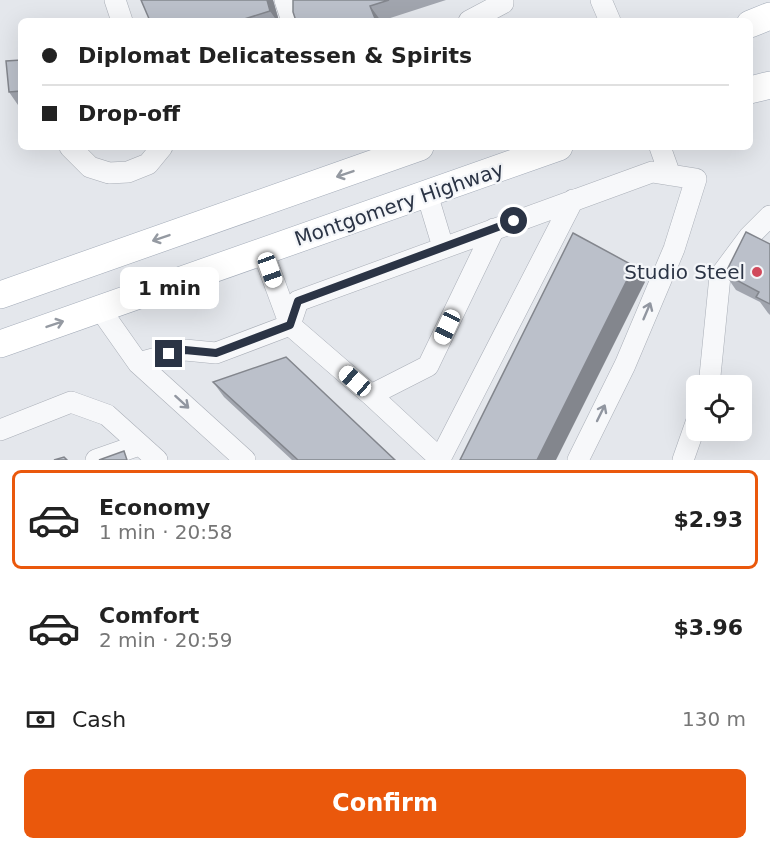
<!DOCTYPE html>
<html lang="en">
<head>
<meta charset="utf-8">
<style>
  :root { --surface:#fff; --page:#f6f6f6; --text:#222; --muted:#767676; --line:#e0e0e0; --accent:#ea580c }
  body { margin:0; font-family:"DejaVu Sans",sans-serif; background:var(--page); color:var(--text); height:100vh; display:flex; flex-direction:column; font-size:22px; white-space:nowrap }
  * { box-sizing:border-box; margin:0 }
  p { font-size:20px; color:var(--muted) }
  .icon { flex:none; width:33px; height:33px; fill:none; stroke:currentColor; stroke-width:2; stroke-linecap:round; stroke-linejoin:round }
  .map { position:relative; height:460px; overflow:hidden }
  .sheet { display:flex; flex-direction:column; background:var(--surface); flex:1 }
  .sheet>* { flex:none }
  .top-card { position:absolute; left:18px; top:18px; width:735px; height:132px; border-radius:9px; box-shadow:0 6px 24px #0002; display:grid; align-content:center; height:132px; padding:0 24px; background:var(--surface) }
  .buttons { position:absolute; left:686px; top:375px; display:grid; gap:12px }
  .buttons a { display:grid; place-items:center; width:66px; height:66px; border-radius:9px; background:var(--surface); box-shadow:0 6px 24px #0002; font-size:30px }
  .end { position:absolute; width:27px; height:27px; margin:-14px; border:8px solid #2b3445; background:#fff; box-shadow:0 0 0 3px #fff }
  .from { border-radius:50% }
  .bubble { position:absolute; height:42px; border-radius:9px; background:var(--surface); box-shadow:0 6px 24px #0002; font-size:20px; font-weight:700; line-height:42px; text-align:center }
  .car { position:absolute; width:18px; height:36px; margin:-18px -9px; border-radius:8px; box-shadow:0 0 4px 2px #0007; background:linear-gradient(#fff 24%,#345 0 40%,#fff 0 76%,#345 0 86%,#fff 0) }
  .top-card b { display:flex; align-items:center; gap:21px; height:57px; font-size:22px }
  .top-card b+b { border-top:2px solid var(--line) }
  .top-card i { width:15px; height:15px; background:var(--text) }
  ul { padding:10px 0 0; list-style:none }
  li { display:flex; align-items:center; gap:18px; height:99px; margin:0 12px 9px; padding:0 12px; border:3px solid transparent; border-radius:9px }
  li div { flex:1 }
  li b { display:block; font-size:22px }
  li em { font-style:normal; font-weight:700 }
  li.selected { border-color:var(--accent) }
  li>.icon { width:54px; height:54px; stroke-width:1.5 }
  .pay { display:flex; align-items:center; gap:15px; height:66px; padding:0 24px; font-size:22px }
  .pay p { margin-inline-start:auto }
  .primary-button { display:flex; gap:12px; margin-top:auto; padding:12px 24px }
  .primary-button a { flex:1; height:69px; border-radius:9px; background:var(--accent); color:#fff; font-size:24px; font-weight:700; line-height:69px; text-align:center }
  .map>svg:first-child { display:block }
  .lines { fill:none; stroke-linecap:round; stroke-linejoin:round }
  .minor-casing { stroke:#a9aeb7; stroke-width:22 }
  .major-casing { stroke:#a3abb8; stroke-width:28 }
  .minor { stroke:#f7f8fa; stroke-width:21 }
  .major { stroke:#fff; stroke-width:27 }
  .wall { fill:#a1a5ae }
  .shaded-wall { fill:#83868d }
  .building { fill:#bbc0ca; stroke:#83868d; stroke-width:1.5 }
  .oneway { stroke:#959aa2 }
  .oneway2 { stroke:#9196a0 }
  .route { stroke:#2b3445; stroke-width:8 }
  .poi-dot { fill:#d1495b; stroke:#f4f6f9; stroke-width:2 }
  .labels { text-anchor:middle; stroke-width:4.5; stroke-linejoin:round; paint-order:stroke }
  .street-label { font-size:20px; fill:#2b3445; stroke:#f4f6f9 }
  .poi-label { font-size:20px; fill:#2b3445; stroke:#f4f6f9; text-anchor:end }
</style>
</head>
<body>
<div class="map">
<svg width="770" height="460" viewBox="0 0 770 460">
  <rect width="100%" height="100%" fill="#e4e7ec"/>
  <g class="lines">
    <g class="minor-casing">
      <path id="minor" d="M115,0l7,21
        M285,0l7,21
        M601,0l9,21
        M469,21l34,-18v-3
        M70,147l20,20 19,6 19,-1 20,-8 14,-17
        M660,147l10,28
        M427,194l16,53
        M263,252l27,73 81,70 57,-29 66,-137
        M100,309l38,54 107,97
        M138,363l47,-13 31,3 74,-28 8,-24 354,-129 44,7 -22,70 -49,116 -47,95
        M709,386l11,-110 29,-39 21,-21
        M371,395l69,64 133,-259
        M0,430l71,-28 36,13 50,45
        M96,460l43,-15
        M683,460l13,-37"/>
    </g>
    <g class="major-casing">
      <path id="major" d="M750,24l20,-8
        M750,90l20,-5
        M0,295l420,-148
        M0,344l559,-197"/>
    </g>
    <use href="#minor" class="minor"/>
    <use href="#major" class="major"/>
  </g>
  <path class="wall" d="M273,0l6,21h-129z
    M293,0h153l-65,21h-85z
    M21,60v45h-3l-9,-13z
    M770,244v71l-2,-2 -8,-11 -24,-12 -11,-16z
    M213,382l182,78h-103l-68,-63z"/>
  <path class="shaded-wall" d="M267,0h6l6,21h-2l-7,-10z
    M370,6l11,15h-5z
    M634,266l11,16 -89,178h-19z"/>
  <path class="building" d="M141,0h126l3,11 -32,10h-88z
    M293,0h96l-19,6 6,15h-80l-3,-9z
    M21,60v31l-12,1 -3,-31z
    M746,232l24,12v60l-14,-7 3,-5 -34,-18z
    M573,233l61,33 -97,194h-77z
    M286,357l109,103h-97l-85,-78z
    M124,451l3,9h-28z
    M64,457l3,3h-13z"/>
  <defs><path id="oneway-shaft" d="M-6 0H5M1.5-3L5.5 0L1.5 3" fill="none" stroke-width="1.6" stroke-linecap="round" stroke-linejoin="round" transform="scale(1.5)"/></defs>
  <g class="oneway">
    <use href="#oneway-shaft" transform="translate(345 174) rotate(161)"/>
    <use href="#oneway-shaft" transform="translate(161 238) rotate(161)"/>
    <use href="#oneway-shaft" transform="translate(55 324) rotate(-19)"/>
  </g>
  <g class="oneway2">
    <use href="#oneway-shaft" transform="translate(647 311) rotate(-67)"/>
    <use href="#oneway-shaft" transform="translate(182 402) rotate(42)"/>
    <use href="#oneway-shaft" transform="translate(601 413) rotate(-64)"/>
  </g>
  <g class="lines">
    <path class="route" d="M169,354l16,-4 31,3 74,-28 8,-24 216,-80"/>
  </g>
  <circle class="poi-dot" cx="757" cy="272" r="6"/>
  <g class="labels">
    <g class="street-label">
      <text transform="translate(399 204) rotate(-19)" y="7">Montgomery Highway</text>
    </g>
    <g class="poi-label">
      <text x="745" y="279">Studio Steel</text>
    </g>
  </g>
</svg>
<div class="buttons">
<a><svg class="icon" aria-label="locate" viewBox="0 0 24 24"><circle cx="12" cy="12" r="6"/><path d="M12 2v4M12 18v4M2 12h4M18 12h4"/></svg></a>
</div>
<i class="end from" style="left:514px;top:221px"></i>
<i class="end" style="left:169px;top:354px"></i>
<div class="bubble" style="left:120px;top:267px;width:99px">1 min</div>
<i class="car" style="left:270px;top:270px;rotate:160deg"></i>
<i class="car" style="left:447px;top:327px;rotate:205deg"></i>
<i class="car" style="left:355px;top:381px;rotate:311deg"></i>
<div class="top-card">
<b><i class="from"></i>Diplomat Delicatessen &amp; Spirits</b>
<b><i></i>Drop-off</b>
</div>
</div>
<section class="sheet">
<ul>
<li class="selected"><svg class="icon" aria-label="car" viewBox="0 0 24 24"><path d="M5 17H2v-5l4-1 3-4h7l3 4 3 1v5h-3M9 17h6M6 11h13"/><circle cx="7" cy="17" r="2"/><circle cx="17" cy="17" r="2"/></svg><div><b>Economy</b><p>1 min · 20:58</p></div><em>$2.93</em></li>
<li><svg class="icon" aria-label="car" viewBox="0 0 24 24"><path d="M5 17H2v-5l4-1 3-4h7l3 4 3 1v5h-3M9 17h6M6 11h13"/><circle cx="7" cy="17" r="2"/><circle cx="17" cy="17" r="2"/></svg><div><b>Comfort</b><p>2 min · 20:59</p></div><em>$3.96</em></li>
</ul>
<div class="pay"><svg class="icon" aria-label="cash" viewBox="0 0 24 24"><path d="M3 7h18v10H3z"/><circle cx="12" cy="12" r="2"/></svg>Cash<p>130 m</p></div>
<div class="primary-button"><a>Confirm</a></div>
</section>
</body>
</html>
